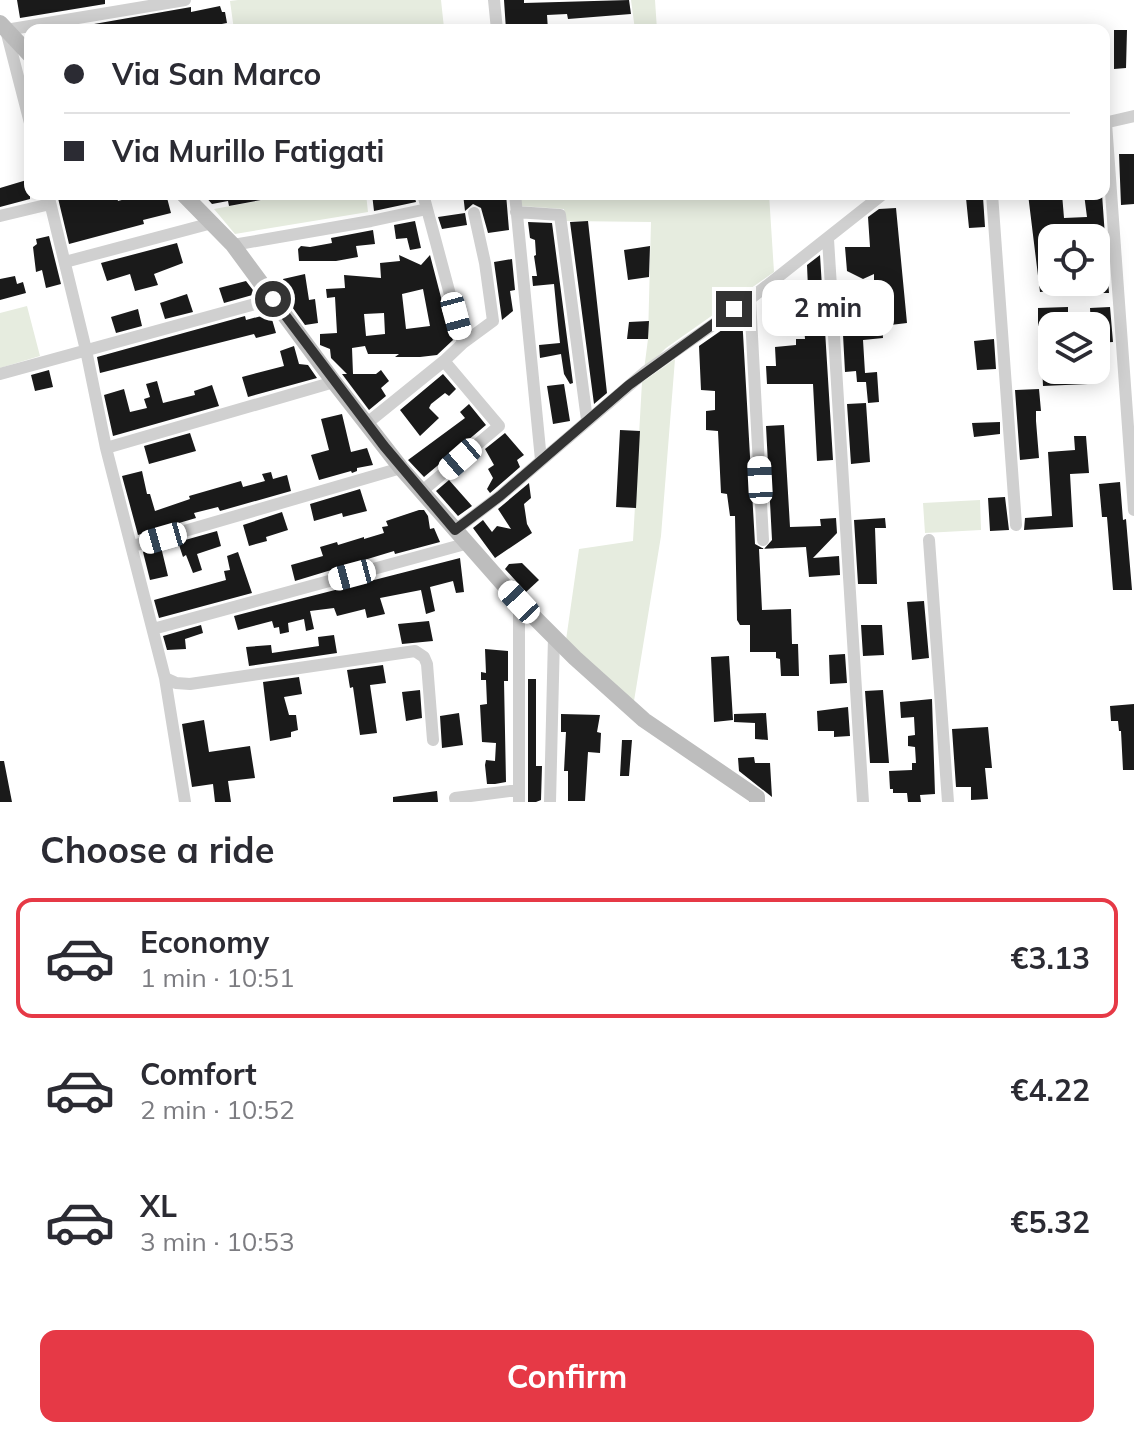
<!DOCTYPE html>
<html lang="en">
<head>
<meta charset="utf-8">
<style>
  :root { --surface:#fff; --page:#f2f2f3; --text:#2b2b33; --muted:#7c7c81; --line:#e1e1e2; --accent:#e63946 }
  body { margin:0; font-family:Mulish,sans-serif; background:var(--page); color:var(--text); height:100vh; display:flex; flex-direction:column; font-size:30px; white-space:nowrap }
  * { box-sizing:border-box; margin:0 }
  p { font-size:26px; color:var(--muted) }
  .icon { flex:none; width:44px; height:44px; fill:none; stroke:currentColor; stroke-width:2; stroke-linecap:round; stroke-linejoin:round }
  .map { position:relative; height:802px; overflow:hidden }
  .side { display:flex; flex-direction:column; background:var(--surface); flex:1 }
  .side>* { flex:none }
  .banner { position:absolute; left:24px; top:24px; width:1086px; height:176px; border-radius:16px; box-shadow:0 4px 20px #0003; display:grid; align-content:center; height:176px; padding:0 40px; background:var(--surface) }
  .controls { position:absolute; left:1038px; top:224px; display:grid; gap:16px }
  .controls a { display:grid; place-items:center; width:72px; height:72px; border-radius:16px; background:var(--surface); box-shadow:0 4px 20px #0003; font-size:40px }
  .end { position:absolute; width:36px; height:36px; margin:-18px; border:10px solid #333; background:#fff; box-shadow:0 0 0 4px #fff }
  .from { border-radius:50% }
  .bubble { position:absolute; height:56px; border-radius:16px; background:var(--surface); box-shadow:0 4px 20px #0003; font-size:26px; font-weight:700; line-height:56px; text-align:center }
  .car { position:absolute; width:24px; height:48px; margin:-24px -12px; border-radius:10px; box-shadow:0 0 6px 2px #0007; background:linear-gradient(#fff 24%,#345 0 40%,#fff 0 76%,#345 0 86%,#fff 0) }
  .banner b { display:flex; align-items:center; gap:28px; height:76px; font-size:30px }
  .banner b+b { border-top:2px solid var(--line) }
  .banner i { width:20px; height:20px; background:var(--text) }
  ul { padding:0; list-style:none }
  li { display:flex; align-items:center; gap:24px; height:120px; margin:0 16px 12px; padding:0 24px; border:4px solid transparent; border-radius:16px }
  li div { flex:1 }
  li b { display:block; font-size:30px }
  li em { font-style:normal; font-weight:700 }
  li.current { border-color:var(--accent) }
  li>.icon { width:72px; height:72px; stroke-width:1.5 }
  h2 { padding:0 40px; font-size:36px; line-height:96px }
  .primary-button { display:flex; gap:16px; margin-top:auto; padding:16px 40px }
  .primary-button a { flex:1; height:92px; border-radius:16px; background:var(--accent); color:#fff; font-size:32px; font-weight:700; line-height:92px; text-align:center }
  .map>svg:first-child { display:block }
  .green { fill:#e6ecdf }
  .building { fill:#1a1a1a; fill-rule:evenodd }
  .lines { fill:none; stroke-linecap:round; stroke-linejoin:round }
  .minor { stroke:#d0d0d0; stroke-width:12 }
  .secondary { stroke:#bdbdbd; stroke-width:16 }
  .route { stroke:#333; stroke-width:10 }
</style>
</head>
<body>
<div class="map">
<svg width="1134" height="802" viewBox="0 0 1134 802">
  <rect width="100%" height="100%" fill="#fff"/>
  <path class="green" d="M238,0h203l3,28 -130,2 -1,-5 -26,5h-53l-4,-29z
    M631,0h24l2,30h-22z
    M295,194h71l2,18 -133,22 -21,-25z
    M520,194h249l5,78 -108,76 -22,22 4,-31 3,-117 -85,-1 -2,-12 -43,-3z
    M27,306l13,50 -40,12v-55z
    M675,359l-14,177 -27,165 -68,-61 13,-91 54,-8 9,-159z
    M980,500l1,30 -56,3 -2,-30z"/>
  <path class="building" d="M17,0h88v4l-85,14z
    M504,0h20v3l105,-3 2,14 -63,5 -1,-5 -20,1 1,15h-42z
    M220,6l2,6h3l2,11 -26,5v-2l-22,4h-84l-1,-6 97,-17v5z
    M1114,30h13l-1,38 -12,1z
    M1119,154h15v50l-13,1z
    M30,179v20l-30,8v-19z
    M57,194h59l2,7 26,-7h22l5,19 -28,7 1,4 -75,20z
    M203,194h68l1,4 -43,8 -1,-5 -16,3z
    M372,194h42l2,8 -42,9z
    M463,194h43l3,36 -21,3 -7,-25 -8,-4 -8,7z
    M1028,194h34l2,24 23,-1 -3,-23h18l7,99h-18v-4l-51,3zM1052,238h44v44h-44v-16l-6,1 -3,-27z
    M983,197l2,30 -16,1 -3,-30z
    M896,208l11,115 -25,3 1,12 -20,2 2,33 12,-1 2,30 -11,1 -2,-21h-9l-1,-11 -11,1 -4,-75 33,-2v-21l-11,5 -16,-8 -2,-24h25l-2,-30 11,-8z
    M465,213l2,12 -25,4 -4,-12z
    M415,221l6,27 -11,2 -3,-12 -11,1 -2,-14z
    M588,221l19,172 -13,11 -24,-182z
    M528,222l24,1 21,160 -3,1 -6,-10 -3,-20 -21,4 -1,-13 21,-2 -2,-18 -4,-41 -21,2 -1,-10h5l-3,-20 2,-1 -1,-15 -5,-2z
    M373,230l2,14 -19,2 2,11 -22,4h-37l-1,-12 3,-3 9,1 22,-4 -1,-5z
    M49,236l12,48 -15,4 -4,-18 -6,2 -3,-25 4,-3 -1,-5z
    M177,243l6,20 -29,11 4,11 -23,6 -5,-17 -23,7 -6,-18z
    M650,246l-1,31 -21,3 -4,-30z
    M399,255l22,10 9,-10 14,54 -2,1 11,30 -16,15 -17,2h-25l4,-3h-31l-3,-8 -13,2 1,26h23l5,-4 8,11 -8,7 5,8 -17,14 -27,-36h5l-16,-16 -1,-9 -10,-4v-11l17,-1 -2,-36 -8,1 -1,-9 19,-1 -1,-13 37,3 -1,-15 20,-2zM423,289l7,37 -24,3 -4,-35zM384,313l1,21 -19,2 -2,-22z
    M820,255l2,32 -14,1 -1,-23z
    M512,259l3,31 -5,1 3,20 -11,9 -8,-58z
    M305,274l4,26 6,-1 3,24 -13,2 -15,-21 3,-5 -8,-2 -2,-18z
    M15,276l2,8 6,-2 3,11 -26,7v-21z
    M246,281l10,13 -32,9 -5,-15z
    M187,294l6,18 -28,7 -5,-16z
    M1068,307v18l-30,1v-18z
    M1110,307l3,35 -17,1v-17h-5l-1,-18z
    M138,309l4,17 -26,7 -5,-16z
    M803,314h21l9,146 -16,1 -4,-77h-46l-1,-18h10l-1,-19 21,-2v-6h9z
    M265,315l1,2 5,-1 5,17 -20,5 -2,-4 -154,39 -3,-16 148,-41 1,4z
    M742,316l13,228 9,5 8,-9 -6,-114 18,-1 6,102 31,-1 -1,-7 16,-1 1,15 -24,25 26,-2 1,19 -31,2 -3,-30 -47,2 3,61 29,-1 1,35h6l1,32h-18l-1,-17 -4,-1v-6h-26v-27h-10l-3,-5 -2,-104h-5l-3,-22 -6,-1 -3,-62 -12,-1v-19l9,-1v-19l-14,-1 -2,-44z
    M649,321l-1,18h-21l2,-17z
    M994,339l2,30 -19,1 -3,-29z
    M294,346l5,18 9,1 9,13 -69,19 -6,-20 42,-11 -4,-15z
    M1052,363v7h35l1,14 -45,2 -1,-22z
    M49,370l4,17 -18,4 -4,-16z
    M443,374l13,15 -7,7 -4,-3 -14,11 -2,4 10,10 -19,18 -20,-26z
    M157,381l6,22 32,-8 -1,-4 18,-6 7,21 -106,30 -9,-41 20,-6 6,23 17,-4 -3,-9 6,-2 -4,-13z
    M564,384l6,37 -17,3 -6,-38z
    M1039,389l2,22h-5v10l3,37 -19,2 -5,-70z
    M866,403l4,59 -19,2 -4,-60z
    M469,404l17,21 -62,52 -16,-17 57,-42 -5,-6z
    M342,414l9,38 16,-4 6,17 -16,3v3l-5,2 -1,-2 -32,9 -8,-25 18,-5 -8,-31z
    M1000,422v12l-26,3 -2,-14z
    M620,430l20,1 -4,77 -20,-1z
    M190,433l6,18 -47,13 -5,-18z
    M505,433l19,22 -7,5 3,7 -30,26 -3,-4 6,-11 -5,-9 6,-4 -9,-16z
    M1074,436h12l3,37 -19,1 3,53 -49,3 1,-12 27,-2 -4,-64 27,-2z
    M142,471l5,23h3l5,17 35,-12 -1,-3 52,-15 2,6 22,-6 -3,-7 9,-2 2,7 14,-4 4,16 -71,20 -2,-4 -24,6 2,5 -58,17 -16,-59z
    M449,480l23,26 -14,10 -22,-25z
    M1120,482l3,38 3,-1 6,71h-19l-6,-73h-5l-3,-33z
    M529,483l2,15 -7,6 3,20 5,9 -37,25 -22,-30 10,-8 9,12 5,-6 14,3 -13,-20z
    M360,489l7,22 -24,6 -1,-4 -28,8 -4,-17z
    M1005,497l4,33 -19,1 -2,-33z
    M419,510h5l4,6 2,13 4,-1 6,14 -45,12 -1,-3 -99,30 -4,-16 32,-9 -3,-9 17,-5 1,3 26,-8v2l20,-6 -2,-6 6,-1 -2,-5z
    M282,512l6,18 -22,7 1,4 -18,5 -6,-21z
    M885,518l1,10h-11l2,56h-19l-4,-64z
    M217,531l4,15 -24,8 5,16 -9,3 -7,-18 -3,2 -5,-15z
    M161,547l7,29 -18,4 -7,-28z
    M238,552l14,41 -93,25 -5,-18 72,-20 -2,-9 6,-1 -3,-14z
    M460,558l4,34 -8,1 -3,-12 -23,6 5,24 -9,3 -5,-24 -41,8 5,16 -18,4 -2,-9 -28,7 -3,-8 -24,3 4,18 -8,2 -2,-12 -16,4 1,9 -9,2 -1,-7 -5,1 -2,-7 -34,9 -4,-14z
    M522,563l17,17 -13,12 -21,-23 4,-5z
    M924,601l5,57 -17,2 -5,-58z
    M429,621l4,20 -31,3 -4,-20z
    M201,625l2,8 -18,6 1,10 -19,1 -4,-14z
    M861,625h21l2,30 -21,1z
    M334,635l3,18 -88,13 -3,-19 25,-2 1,8 47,-7 -1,-9z
    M485,649l23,2v30h-4l2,101 -11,2h-8l-2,-19 1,-5 9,1 1,-18 -14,-1 -2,-37 7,-1 -1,-24h-5v-8l5,1z
    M845,654l2,29 -17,1 -1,-29z
    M729,656l4,64 -19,2 -3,-65z
    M383,665l3,18 -16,2 7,48 -17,2 -7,-48 -3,1 -3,-18z
    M299,677l3,17 -18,3 5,18h7l2,15 -7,2v5l-21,4 -7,-59z
    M528,679h8v87h6l-1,34 -5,2h-8z
    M420,690l2,28 -16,3 -4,-29z
    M883,690l6,73h-19l-5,-72z
    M932,699l3,95 -15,1 1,7h-13l-1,-9h-14v-4h-3l-1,-18 23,-1v-7h4l-1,-16 -7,-1v-10l7,-1 -1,-18 -13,1 -1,-16z
    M1134,704v66h-11l-2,-39h-2l-1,-10h-7l-1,-15z
    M848,707l2,29 -16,1v-6h-16l-1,-20z
    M459,713l4,32 -21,3 -2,-32z
    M766,713l2,27 -13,-1v-16l-21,-1v-8z
    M561,714l39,1 -3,17 4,1 -1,20 -12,-1 -3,49h-17v-30h-4l2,-39h-5z
    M204,720l5,32 41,-6 5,32 -27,3 3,21h-16l-2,-18 -21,3 -10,-63z
    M988,727l4,41h-7l3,31 -17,1v-13h-15l-4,-58z
    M622,740h10l-3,36h-9z
    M754,757l1,6h15l2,34 -33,-26 -1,-13z
    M0,761h4l8,41h-12z
    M437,791l1,11h-45v-5z"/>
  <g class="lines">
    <path class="minor" d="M494,0l3,30
      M30,123l-24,-93 179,-30
      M1104,123l30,-7
      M1106,123l28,387
      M48,194l38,156 20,98 59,230 20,124
      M515,194l26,266
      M992,194l24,331
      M516,212l44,3 27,205
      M0,216l50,-12
      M828,239l35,563
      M233,245l138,-24 56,-12
      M65,262l147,-39
      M750,299l13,241
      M463,343l30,-22 -8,-58 -11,-50
      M0,374l273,-75
      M366,424l78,-63
      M106,448l228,-66
      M421,492l78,-66 -55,-65 19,-18 -40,-149
      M455,530l45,-34 145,-124 105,-73 133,-105
      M929,540l19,262
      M133,546l268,-78
      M153,629l312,-85
      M165,678l11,5 14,1 225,-33 9,6 3,7 6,76
      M456,802l-1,-4 63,-8
      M519,802v-200
      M550,802l4,-165"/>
    <path class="secondary" d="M0,23l30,32
      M183,194l50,51 101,137 67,86 118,134 56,56 69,62 113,77v5"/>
  </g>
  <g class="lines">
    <path class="route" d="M273,299l111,147 71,84 45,-34 129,-111 105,-76"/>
  </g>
</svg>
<div class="controls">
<a><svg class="icon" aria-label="locate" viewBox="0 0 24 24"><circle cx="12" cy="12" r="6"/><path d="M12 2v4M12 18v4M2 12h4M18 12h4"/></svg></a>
<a><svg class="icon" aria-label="layers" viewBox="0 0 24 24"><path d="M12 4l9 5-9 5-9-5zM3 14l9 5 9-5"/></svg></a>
</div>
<i class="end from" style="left:273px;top:299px"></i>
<i class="end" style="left:734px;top:309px"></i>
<div class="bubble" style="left:762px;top:280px;width:132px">2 min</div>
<i class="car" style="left:456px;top:316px;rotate:165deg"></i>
<i class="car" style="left:460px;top:459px;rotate:229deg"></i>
<i class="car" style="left:760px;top:480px;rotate:357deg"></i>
<i class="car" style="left:163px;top:538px;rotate:254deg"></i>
<i class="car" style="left:352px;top:575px;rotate:255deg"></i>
<i class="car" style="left:519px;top:602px;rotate:317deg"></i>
<div class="banner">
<b><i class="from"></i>Via San Marco</b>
<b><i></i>Via Murillo Fatigati</b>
</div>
</div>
<section class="side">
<h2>Choose a ride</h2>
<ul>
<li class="current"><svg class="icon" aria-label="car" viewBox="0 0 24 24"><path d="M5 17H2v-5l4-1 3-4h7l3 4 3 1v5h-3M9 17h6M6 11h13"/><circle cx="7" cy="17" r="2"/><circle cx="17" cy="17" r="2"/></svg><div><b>Economy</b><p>1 min · 10:51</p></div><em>€3.13</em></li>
<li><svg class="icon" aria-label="car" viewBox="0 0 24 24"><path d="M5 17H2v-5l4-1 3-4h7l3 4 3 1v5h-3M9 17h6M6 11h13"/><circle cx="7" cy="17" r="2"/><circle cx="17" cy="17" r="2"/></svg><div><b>Comfort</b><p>2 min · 10:52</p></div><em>€4.22</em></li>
<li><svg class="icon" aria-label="car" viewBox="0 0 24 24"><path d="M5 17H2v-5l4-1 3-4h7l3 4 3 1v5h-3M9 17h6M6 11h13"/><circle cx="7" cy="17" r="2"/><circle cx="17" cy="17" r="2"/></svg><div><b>XL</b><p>3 min · 10:53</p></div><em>€5.32</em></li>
</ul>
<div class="primary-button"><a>Confirm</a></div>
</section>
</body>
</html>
